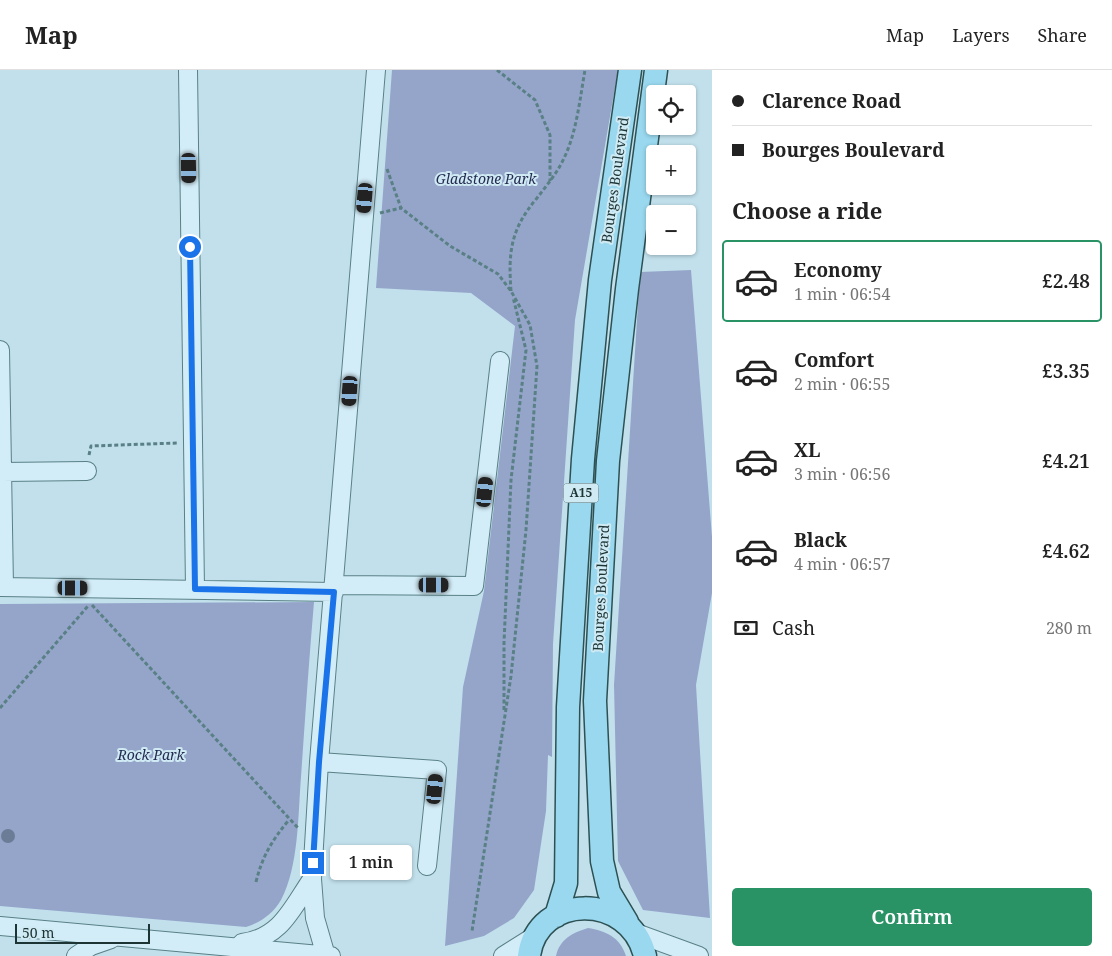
<!DOCTYPE html>
<html lang="en">
<head>
<meta charset="utf-8">
<style>
  :root { --surface:#fff; --page:#f6f6f6; --text:#222; --muted:#767676; --line:#e0e0e0; --accent:#2a9366 }
  body { margin:0; font-family:"Noto Serif",serif; background:var(--page); color:var(--text); height:100vh; display:flex; flex-direction:column; font-size:19px; white-space:nowrap }
  * { box-sizing:border-box; margin:0 }
  p { font-size:16px; color:var(--muted) }
  .icon { flex:none; width:28px; height:28px; fill:none; stroke:currentColor; stroke-width:2; stroke-linecap:round; stroke-linejoin:round }
  .map { position:relative; flex:1; overflow:hidden }
  .panel { display:flex; flex-direction:column; background:var(--surface); width:400px }
  .panel>* { flex:none }
  .banner { display:grid; align-content:center; height:110px; padding:0 20px; background:var(--surface) }
  .controls { position:absolute; left:646px; top:15px; display:grid; gap:10px }
  .controls a { display:grid; place-items:center; width:50px; height:50px; border-radius:5px; background:var(--surface); box-shadow:0 1px 4px #0004; font-size:25px }
  .scale { position:absolute; left:15px; bottom:12px; width:135px; box-sizing:border-box; padding-left:5px; border:2px solid #1d3435; border-top:0; font-size:14px; line-height:18px; white-space:nowrap; color:#1d3435; -webkit-text-stroke:4px #d0eaf4; paint-order:stroke }
  .end { position:absolute; width:22px; height:22px; margin:-11px; border:6px solid #1a73e8; background:#fff; box-shadow:0 0 0 2px #fff }
  .from { border-radius:50% }
  .bubble { position:absolute; height:35px; border-radius:5px; background:var(--surface); box-shadow:0 1px 4px #0004; font-size:16px; font-weight:600; line-height:35px; text-align:center }
  .car { position:absolute; width:15px; height:30px; margin:-15px -8px; border-radius:6px; box-shadow:0 0 4px 1px #0007; background:linear-gradient(#222 24%,#8ab4d8 0 40%,#222 0 76%,#8ab4d8 0 86%,#222 0) }
  .banner b { display:flex; align-items:center; gap:18px; height:48px; font-size:19px }
  .banner b+b { border-top:1px solid var(--line) }
  .banner i { width:12px; height:12px; background:var(--text) }
  ul { padding:0; list-style:none }
  li { display:flex; align-items:center; gap:15px; height:82px; margin:0 10px 8px; padding:0 10px; border:2px solid transparent; border-radius:5px }
  li div { flex:1 }
  li b { display:block; font-size:19px }
  li em { font-style:normal; font-weight:600 }
  li.active { border-color:var(--accent) }
  li>.icon { width:45px; height:45px; stroke-width:1.5 }
  h2 { padding:0 20px; font-size:22px; line-height:60px }
  .pay { display:flex; align-items:center; gap:12px; height:55px; padding:0 20px; font-size:19px }
  .pay p { margin-inline-start:auto }
  .cta { display:flex; gap:10px; margin-top:auto; padding:10px 20px }
  .cta a { flex:1; height:58px; border-radius:5px; background:var(--accent); color:#fff; font-size:20px; font-weight:600; line-height:58px; text-align:center }
  header { display:flex; align-items:center; gap:30px; box-sizing:border-box; height:70px; padding:0 25px; background:var(--surface); border-bottom:1px solid var(--line) }
  header strong { font-size:24px }
  nav { display:flex; gap:28px; margin-inline-start:auto; font-size:18px }
  main { display:flex; flex:1; min-height:0 }
  .map>svg:first-child { display:block }
  .green { fill:#95a5ca }
  .lines { fill:none; stroke-linecap:round; stroke-linejoin:round }
  .minor-casing { stroke:#598085; stroke-width:20 }
  .major-casing { stroke:#2d5153; stroke-width:25 }
  .path { stroke:#598085; stroke-width:3; stroke-dasharray:4 2.5; stroke-linecap:butt }
  .minor { stroke:#d3edf8; stroke-width:18 }
  .major { stroke:#99d8ef; stroke-width:22 }
  .tree { fill:#6b7c97 }
  .route { stroke:#1a73e8; stroke-width:6 }
  .labels { text-anchor:middle; stroke-width:4; stroke-linejoin:round; paint-order:stroke }
  .shield { fill:#d0eaf4; stroke:#536b6e; stroke-width:1 }
  .shield-label { font-size:12px; font-weight:bold; fill:#1d3435 }
  .park-label { font-size:14px; font-style:italic; fill:#242b51; stroke:#d0eaf4 }
  .street-label { font-size:14px; fill:#1d3435; stroke:#d0eaf4 }
</style>
</head>
<body>
<header>
<strong>Map</strong>
<nav><a>Map</a><a>Layers</a><a>Share</a></nav>
</header>
<main>
<div class="map">
<svg width="712" height="886" viewBox="0 0 712 886">
  <rect width="100%" height="100%" fill="#c1e0ec"/>
  <path class="green" d="M392,0h226l-43,250 -22,324 -1,113 -4,-2 -2,56 -12,79 -20,28 -30,18 -39,10 18,-259 21,-96 31,-265 -44,-33 -95,-5z
    M691,200l21,267v56l-16,92 14,233 -67,-8 -25,-49 -4,-176 26,-413z
    M314,532c-5,58 -9,117 -13,175 -3,37 -2,89 -20,123 -8,14 -20,22 -35,27l-246,-21v-302z
    M588,858c18,3 32,9 38,28h-70c4,-17 16,-23 32,-28z"/>
  <g class="lines">
    <g class="minor-casing">
      <path id="minor" d="M188,0l7,519
        M0,280l4,237
        M2,402l85,-1
        M335,515l139,1 26,-225
        M0,517l334,5
        M319,692l118,8 -10,96
        M0,856l331,30
        M636,863l63,23
        M242,873c39,-5 50,-35 70,-64
        M76,886l15,-10 20,-7
        M326,886l-11,-38 -3,-39 7,-117 57,-692
        M503,886l35,-22"/>
    </g>
    <g class="major-casing">
      <path id="major" d="M556,846l10,-33 2,-176 15,-248 17,-179 30,-210
        M627,852l-18,-30 -7,-31 -7,-160 13,-240 19,-172 29,-219
        M529,886c8,-63 101,-64 116,0"/>
    </g>
    <path class="path" d="M497,0l38,30 15,35v46
      M387,99l14,39 49,38 48,28 13,17 19,34 7,41 -11,164 -15,146 -39,255
      M380,143l21,-5
      M511,221c-3,-40 0,-62 26,-93 10,-13 21,-26 28,-42 12,-26 15,-58 20,-86
      M89,385l2,-9 86,-3
      M92,535l206,223
      M0,638l88,-102
      M504,640v-67l7,-163 15,-130 -13,-53
      M256,812c6,-25 16,-42 33,-62"/>
    <use href="#minor" class="minor"/>
    <use href="#major" class="major"/>
  </g>
  <circle class="tree" cx="8" cy="766" r="7"/>
  <g class="lines">
    <path class="route" d="M190,177l5,342 139,3 -15,170 -6,101"/>
  </g>
  <g class="labels">
    <rect class="shield" x="563.5" y="413.5" width="35" height="19" rx="4"/>
    <g class="shield-label">
      <text x="581" y="427">A15</text>
    </g>
    <g class="park-label">
      <text x="486" y="114">Gladstone Park</text>
      <text x="151" y="690">Rock Park</text>
    </g>
    <g class="street-label">
      <text transform="translate(615 110) rotate(-82)" y="5">Bourges Boulevard</text>
      <text transform="translate(601 518) rotate(-87)" y="5">Bourges Boulevard</text>
    </g>
  </g>
</svg>
<div class="controls">
<a><svg class="icon" aria-label="locate" viewBox="0 0 24 24"><circle cx="12" cy="12" r="6"/><path d="M12 2v4M12 18v4M2 12h4M18 12h4"/></svg></a>
<a>+</a>
<a>−</a>
</div>
<div class="scale">50 m</div>
<i class="end from" style="left:190px;top:177px"></i>
<i class="end" style="left:313px;top:793px"></i>
<div class="bubble" style="left:330px;top:775px;width:82px">1 min</div>
<i class="car" style="left:189px;top:98px;rotate:179deg"></i>
<i class="car" style="left:365px;top:128px;rotate:185deg"></i>
<i class="car" style="left:350px;top:321px;rotate:184deg"></i>
<i class="car" style="left:485px;top:422px;rotate:6deg"></i>
<i class="car" style="left:434px;top:515px;rotate:90deg"></i>
<i class="car" style="left:73px;top:518px;rotate:90deg"></i>
<i class="car" style="left:435px;top:719px;rotate:6deg"></i>
</div>
<section class="panel">
<div class="banner">
<b><i class="from"></i>Clarence Road</b>
<b><i></i>Bourges Boulevard</b>
</div>
<h2>Choose a ride</h2>
<ul>
<li class="active"><svg class="icon" aria-label="car" viewBox="0 0 24 24"><path d="M5 17H2v-5l4-1 3-4h7l3 4 3 1v5h-3M9 17h6M6 11h13"/><circle cx="7" cy="17" r="2"/><circle cx="17" cy="17" r="2"/></svg><div><b>Economy</b><p>1 min · 06:54</p></div><em>£2.48</em></li>
<li><svg class="icon" aria-label="car" viewBox="0 0 24 24"><path d="M5 17H2v-5l4-1 3-4h7l3 4 3 1v5h-3M9 17h6M6 11h13"/><circle cx="7" cy="17" r="2"/><circle cx="17" cy="17" r="2"/></svg><div><b>Comfort</b><p>2 min · 06:55</p></div><em>£3.35</em></li>
<li><svg class="icon" aria-label="car" viewBox="0 0 24 24"><path d="M5 17H2v-5l4-1 3-4h7l3 4 3 1v5h-3M9 17h6M6 11h13"/><circle cx="7" cy="17" r="2"/><circle cx="17" cy="17" r="2"/></svg><div><b>XL</b><p>3 min · 06:56</p></div><em>£4.21</em></li>
<li><svg class="icon" aria-label="car" viewBox="0 0 24 24"><path d="M5 17H2v-5l4-1 3-4h7l3 4 3 1v5h-3M9 17h6M6 11h13"/><circle cx="7" cy="17" r="2"/><circle cx="17" cy="17" r="2"/></svg><div><b>Black</b><p>4 min · 06:57</p></div><em>£4.62</em></li>
</ul>
<div class="pay"><svg class="icon" aria-label="cash" viewBox="0 0 24 24"><path d="M3 7h18v10H3z"/><circle cx="12" cy="12" r="2"/></svg>Cash<p>280 m</p></div>
<div class="cta"><a>Confirm</a></div>
</section>
</main>
</body>
</html>
